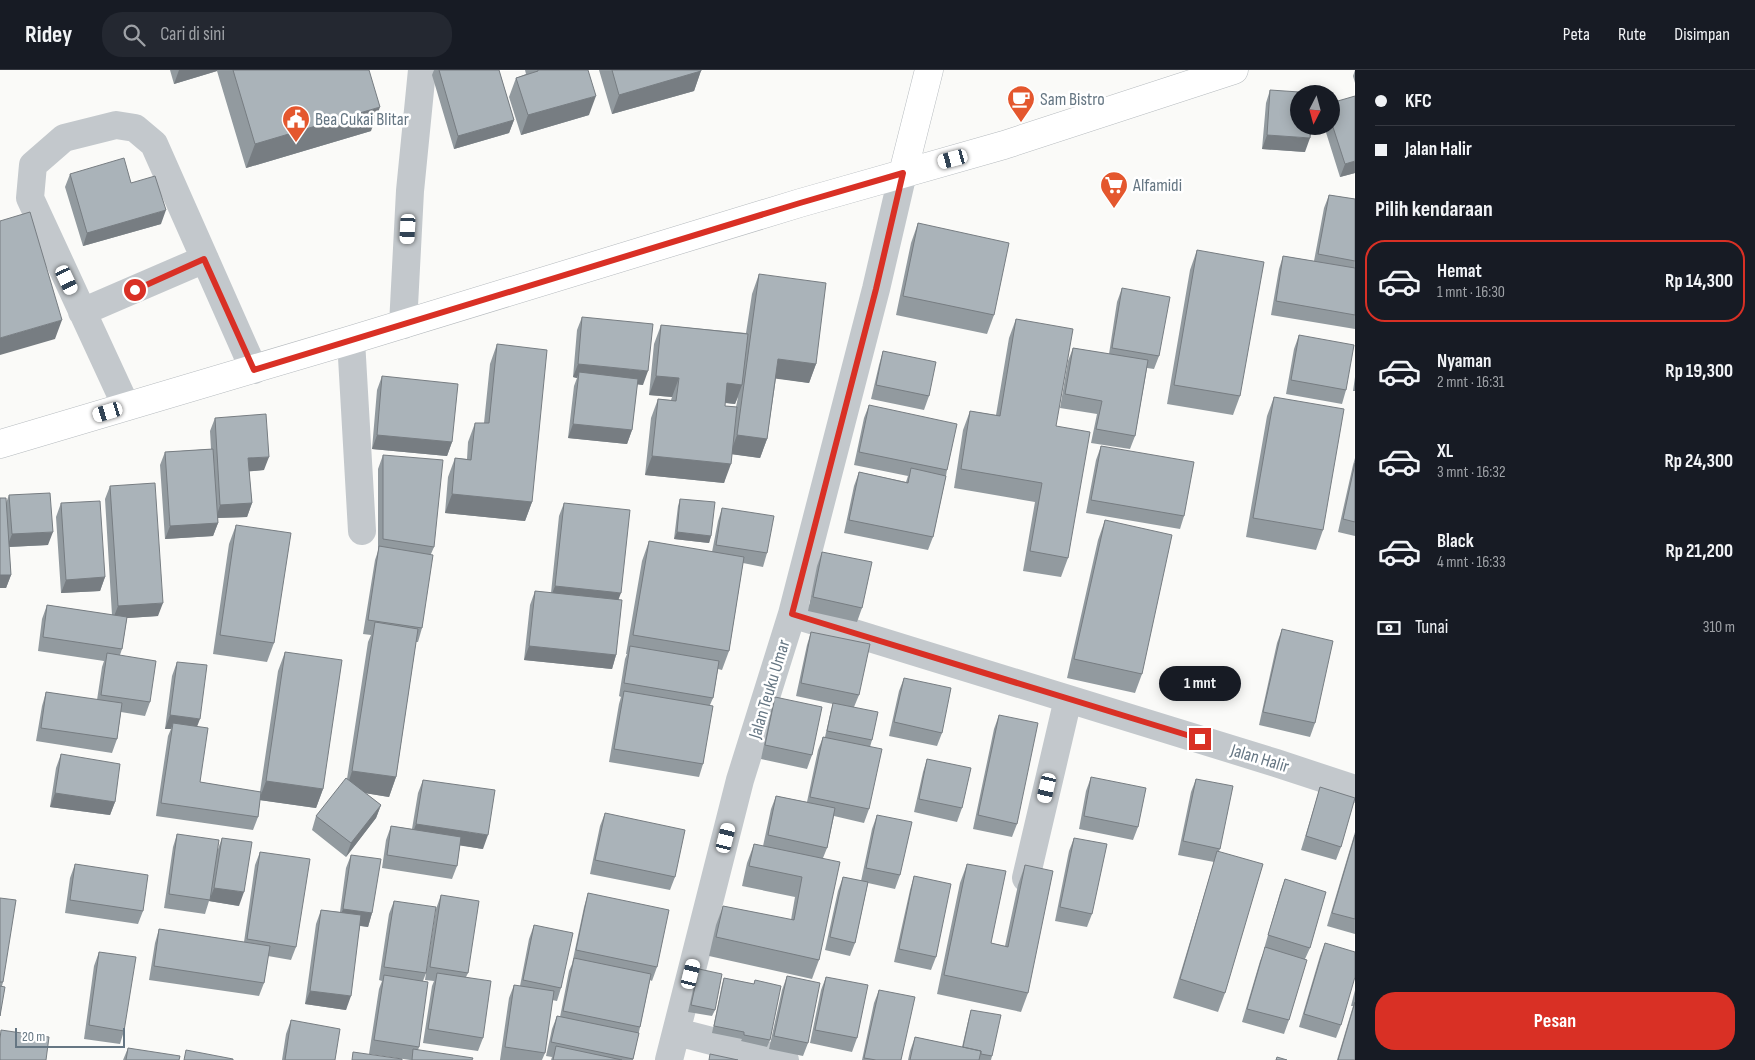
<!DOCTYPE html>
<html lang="id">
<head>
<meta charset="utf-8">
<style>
  :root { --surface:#171b24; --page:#242831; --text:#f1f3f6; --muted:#9ea1a6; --line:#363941; --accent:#d93025 }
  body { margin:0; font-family:"Sofia Sans Condensed",sans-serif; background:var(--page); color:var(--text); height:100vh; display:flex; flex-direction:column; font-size:19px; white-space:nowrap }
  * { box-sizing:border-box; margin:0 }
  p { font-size:16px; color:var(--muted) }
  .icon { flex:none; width:28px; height:28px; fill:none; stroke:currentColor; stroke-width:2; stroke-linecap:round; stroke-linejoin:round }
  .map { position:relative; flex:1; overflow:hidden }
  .details { display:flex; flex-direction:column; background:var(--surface); width:400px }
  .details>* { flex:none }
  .banner { display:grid; align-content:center; height:110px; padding:0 20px; background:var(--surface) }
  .needle { width:32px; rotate:186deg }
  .controls { position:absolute; left:1290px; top:15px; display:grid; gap:10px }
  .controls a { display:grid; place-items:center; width:50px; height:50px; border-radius:50%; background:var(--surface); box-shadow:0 2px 12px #0003; font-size:25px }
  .scale { position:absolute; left:15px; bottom:12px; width:110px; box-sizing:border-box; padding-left:5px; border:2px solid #657683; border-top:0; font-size:14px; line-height:18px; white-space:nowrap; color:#657683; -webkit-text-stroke:4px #fff; paint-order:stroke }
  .end { position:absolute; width:22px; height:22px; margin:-11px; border:6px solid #d93025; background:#fff; box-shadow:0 0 0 2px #fff }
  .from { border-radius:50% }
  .bubble { position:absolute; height:35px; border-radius:18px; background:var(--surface); box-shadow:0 2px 12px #0003; font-size:16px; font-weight:700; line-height:35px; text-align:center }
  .car { position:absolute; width:15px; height:30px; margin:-15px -8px; border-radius:6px; box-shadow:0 0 4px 1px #0007; background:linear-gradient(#fff 24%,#345 0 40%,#fff 0 76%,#345 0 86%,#fff 0) }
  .banner b { display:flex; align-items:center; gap:18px; height:48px; font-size:19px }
  .banner b+b { border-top:1px solid var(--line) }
  .banner i { width:12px; height:12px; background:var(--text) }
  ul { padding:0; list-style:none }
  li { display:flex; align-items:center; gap:15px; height:82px; margin:0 10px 8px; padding:0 10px; border:2px solid transparent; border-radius:20px }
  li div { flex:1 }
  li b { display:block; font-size:19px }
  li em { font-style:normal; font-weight:700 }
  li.on { border-color:var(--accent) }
  li>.icon { width:45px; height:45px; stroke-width:1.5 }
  h2 { padding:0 20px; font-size:22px; line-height:60px }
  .pay { display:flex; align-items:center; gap:12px; height:55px; padding:0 20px; font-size:19px }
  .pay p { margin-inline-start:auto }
  .button { display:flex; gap:10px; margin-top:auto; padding:10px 20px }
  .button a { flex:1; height:58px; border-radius:20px; background:var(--accent); color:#fff; font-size:20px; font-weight:700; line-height:58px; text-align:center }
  header { display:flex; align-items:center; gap:30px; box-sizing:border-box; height:70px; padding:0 25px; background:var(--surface); border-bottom:1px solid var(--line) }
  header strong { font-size:24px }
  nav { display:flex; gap:28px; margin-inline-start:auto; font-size:18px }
  .search { width:350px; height:45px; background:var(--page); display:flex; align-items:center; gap:12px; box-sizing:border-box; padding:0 18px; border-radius:20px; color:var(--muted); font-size:19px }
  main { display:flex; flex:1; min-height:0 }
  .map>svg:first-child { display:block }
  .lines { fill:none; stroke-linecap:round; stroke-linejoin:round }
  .major-casing { stroke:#b5babe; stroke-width:29 }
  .minor { stroke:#c3c8cc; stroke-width:28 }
  .major { stroke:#fff; stroke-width:28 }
  .wall { fill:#929a9f; fill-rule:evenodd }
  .shaded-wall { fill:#777d82 }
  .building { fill:#aab3b9; stroke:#777d82 }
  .route { stroke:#d93025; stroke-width:6 }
  .labels { text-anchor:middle; stroke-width:5; stroke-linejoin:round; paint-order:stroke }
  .poi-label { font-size:18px; fill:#657683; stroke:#fff; text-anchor:start }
  .street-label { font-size:18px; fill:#657683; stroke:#fff }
</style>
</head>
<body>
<header>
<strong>Ridey</strong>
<div class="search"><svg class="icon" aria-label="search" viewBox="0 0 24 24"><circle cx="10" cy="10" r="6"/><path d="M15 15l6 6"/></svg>Cari di sini</div>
<nav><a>Peta</a><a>Rute</a><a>Disimpan</a></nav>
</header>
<main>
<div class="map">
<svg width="1355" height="990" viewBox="0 0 1355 990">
  <rect width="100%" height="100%" fill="#fafaf8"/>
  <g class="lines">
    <g class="major-casing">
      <path id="major" d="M903,103l26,-103
        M0,374l351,-104 449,-137 204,-58 230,-75"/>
    </g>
    <path class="minor" d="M82,242l123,-53
      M403,255l7,-134 12,-121
      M351,270l11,191
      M126,336l-96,-208 3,-33 31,-27 52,-13 19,3 19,16 100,226
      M792,544l484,149 79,26
      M1026,808l42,-179
      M677,962l108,28
      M669,990l71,-280 52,-166 84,-325 27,-116"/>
    <use href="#major" class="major"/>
  </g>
  <path class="wall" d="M170,0h199l2,61 -125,37 -29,-97 -43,13z
    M434,0h65l15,50 -5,13 -55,16 -22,-74z
    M525,0h63l1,45 -68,20 -12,-38 7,-19 10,-4z
    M599,0h102l-7,21 -82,23z
    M1355,0v13l-2,-7z
    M1270,20l35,62 -43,-3 4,-46z
    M1331,33l24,70 -15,4 -16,-51h7z
    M70,104l61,9 30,41 -78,22 -18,-59z
    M1329,125l26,4v130l-84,-14 8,-46 4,-13 31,5 10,-53z
    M918,153l76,92 -7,19 -91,-19 15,-72z
    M1197,180l43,146 -7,19 -66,-11 23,-134z
    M759,204l57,90 -7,19 -33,-5 -9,61 -7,19 -28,-4 -8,29 -79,-8 6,-57 7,-19 13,1 1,-3 -23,-2 5,-51 7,-19 85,8 6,-39zM738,327l-2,10 -11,-1v-3l10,1z
    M1122,218l37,68 -5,13 -7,-1 -12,68 -5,13 -39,-6 6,-29 -37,-6 8,-47 5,-13 36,6 8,-52z
    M582,247l61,68 -6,-1 -5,46 -5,14 -59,-6 6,-52 3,-8 -4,-1 4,-47z
    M1016,249l40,107 12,132 -7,19 -38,-6 12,-69 -81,-14 9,-58 7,-19 26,4 13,-77z
    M1299,265l47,55 -4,14 -56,-10 8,-45z
    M497,274l35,158 -7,19 -80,-8 3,-36 7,-19 12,1 1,-17 7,-19h9l6,-59z
    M883,281l46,45 -5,14 -53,-11 8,-34z
    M382,306l70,66 -5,14 -75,-7 5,-59z
    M1355,307v14h-2z
    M1274,327l49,133 -7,20 -70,-13 21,-121z
    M869,335l78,65 -1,6 -13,61 -5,13 -84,-17 10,-47 5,-14 47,10 2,-6 -54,-11 10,-47z
    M215,348l49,52 -15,1 3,32 -5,14 -29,1v5l-5,13 -48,3 -5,-74 5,-13 46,-3 -1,-18z
    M1101,376l83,70 -4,13 -94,-16 10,-53z
    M383,385l51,92 -3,7 -9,74 -4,14h-2l-20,135 -7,20 -24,-4 16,12 -5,13 -30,39 -34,-27 4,-14 31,-37 21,-137 3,-7 -8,-1 12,-74 3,-9v-82z
    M1355,388v78l-17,-4 15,-67z
    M110,416l48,130 -31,2 -5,31 -2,6 30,47 -5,14 -24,-4 -4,27 -5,14 -76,-12 6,-35 4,-14 51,8 5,-33 2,-6 -66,-10 4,-32 5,-14 65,10 -7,-116z
    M9,425l39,50 -39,2 2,28 -5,13h-6v-90l6,5z
    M680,429l31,37 -2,7 -35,-4 4,-33z
    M61,433l44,74 -5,14 -39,2 -5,-76z
    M564,433l55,97 -3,55 -4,14 -88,-9 6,-55 5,-14 16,2 8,-77z
    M722,438l45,45 -4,14 -20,-4 -14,88 -7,19 -4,-1 -5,29 -3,7 -7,59 -4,13 -90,-15 10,-58 2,-7 -2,-1 6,-37 2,-5h-1l16,-93 7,-20 63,11 6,-31z
    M1105,450l37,154 -7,19 -68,-15 31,-138z
    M236,455l38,118 -7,19 -54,-8 16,-110z
    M822,482l40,56 -5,14 -49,-11 9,-45z
    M1282,559l33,94 -5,14 -51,-12 18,-82z
    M811,562l48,63 -5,12 18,33 -2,7 -1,62 -5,14 -30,-7 -7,32 -4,10 -4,102 -7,19 -103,-23 7,-31 7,-19 68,14 4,-23 -53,-11 5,-23 7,-19 9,2 8,-37 5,-13 31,6 11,-52 5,-13h2l6,-27 2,-6 -37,-8 11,-51z
    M285,582l38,137 -7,19 -56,-8 -2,17 -5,13 -97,-14 12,-80 3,-7h-6l7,-53 5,-14 20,64 3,56 60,10 18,-121z
    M904,608l38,55 -5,13 -48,-10 10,-45z
    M775,627l37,58 -5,14 -46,-10 10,-48z
    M999,645l18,109 -5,13 -39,-8 21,-100z
    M61,684l54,48 -5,13 -60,-8 6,-39z
    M927,689l35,49 -5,14 -43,-10 9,-40z
    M1091,707l47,50 -5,13 -54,-11 7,-38z
    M1196,709l24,70 -1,2 6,142 -7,19 -45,-14 41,-136 -36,-7 13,-63z
    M423,710l60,69 -23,-4 -3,21 -5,13 -70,-11 4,-28 5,-14 21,3 6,-36z
    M1320,717l21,60 -5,13 -35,-10 15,-49z
    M605,743l70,64 -5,13 -80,-16 10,-48z
    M877,745l23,60 -5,14 -27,-6 -13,60 -5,13 -25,-6 13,-59 5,-14 18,4 11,-52z
    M1355,762v102l-28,-8z
    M177,764l41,15 4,-11 17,68 -30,-5 -4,13 -41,-6 9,-61z
    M1074,768l18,76 -5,13 -32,-6 14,-70z
    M260,782l36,95 -5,13 -23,-4 -4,27 -5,13 -110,-16 6,-37 4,-14 85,13 11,-77z
    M351,785l21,58 -4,14 -8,-1 -14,84 -41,-6 11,-80 5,-14 19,2 6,-44z
    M75,794l68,47 -5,13 -73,-11 5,-35z
    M967,794l24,79 14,3 13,-61 7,-20 3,128 -7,19 -84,-18 23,-111z
    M914,806l22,81 -5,13 -37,-8 16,-72z
    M1285,809l25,69 -5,11 -16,61 -5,14 -42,-12 18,-61 5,-12h-1l16,-56z
    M588,823l69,74 -5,14 -2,-1 -17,80h-82l1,-3 -6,-1 6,-27 5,-13 3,1 9,-46 3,-7 12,-57z
    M441,825l27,78 -2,4 17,61 -5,13 -55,-8 9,-57 2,-5 -9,-1 11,-71z
    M0,828l3,84 -1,4 -2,30z
    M394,831l32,72 -3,8 -4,66 -1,3 54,10h-62l-41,-6 10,-65 3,-8 -3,-1 10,-66z
    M534,855l27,63 -4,13 -5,-1 -7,53 -3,7h-42l9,-62 5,-13 6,1 9,-47z
    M1325,873l16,82 -5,13 -37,-11 21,-71z
    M99,882l25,79 -4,13 -36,-5 10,-73z
    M699,899l16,41 -3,6 -24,-4 8,-36z
    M787,906l21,67 -5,13 -34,-7 13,-59z
    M826,907l31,61 -5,14 -42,-9 11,-53z
    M724,908l30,6 1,-4 15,60 -3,7 -26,-6 1,-2 -30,-6 10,-48z
    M879,920l22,70h-39l12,-57z
    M1355,920v70h-18l16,-54h-2z
    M971,940l21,46 -1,4h-83l2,-9 5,-14 47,10 7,-30z
    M291,950l44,40h-53l4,-26z
    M128,978l51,12h-56z"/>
  <path class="shaded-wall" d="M179,0h38v1l-43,13z
    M701,1l-7,20 -82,23 7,-19z
    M596,26l-7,19 -68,20 7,-20z
    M380,37l-9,24 -125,37 9,-24z
    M514,50l-5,13 -55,16 4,-13z
    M1267,65l43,3 -5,14 -43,-3z
    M1355,91v12l-15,4 5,-13z
    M166,140l-5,14 -78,22 4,-13z
    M62,250l-7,19 -55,16v-17z
    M778,289l38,5 -7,19 -38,-5z
    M578,294l70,7 -5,14 -65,-7 1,-6 -2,6 -4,-1z
    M656,306l23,2 -7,19 -23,-2z
    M727,313l15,2 -7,19 -15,-2z
    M573,354l59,6 -5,14 -59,-6z
    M377,365l75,7 -5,14 -75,-7z
    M737,365l30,4 -7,19 -30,-4z
    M652,386l79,8 -7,19 -79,-8z
    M269,387l-5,13 -20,2 4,-14z
    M452,424l80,8 -7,19 -80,-8z
    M252,433l-5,14 -31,1 4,-13z
    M218,453l-5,13 -48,3 5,-13z
    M53,462l-5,13 -41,2 5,-13z
    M677,462l34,4 -2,7 -35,-4z
    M0,505h11l-5,13h-6z
    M105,507l-5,14 -39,2 5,-13z
    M555,516l66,7 -5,13 -66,-7z
    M163,533l-5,13 -45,3 5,-13z
    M529,576l87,9 -4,14 -88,-9z
    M170,645l30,4 -5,13 -22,-9 -2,6h-6z
    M352,701l44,6 -7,20 -43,-7z
    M266,711l57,8 -7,19 -57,-8z
    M55,723l60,9 -5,13 -60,-8z
    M381,735l-5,13 -30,39 5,-14z
    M416,754l72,11 -5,14 -72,-11z
    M214,818l30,4 -5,14 -30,-5z
    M343,839l29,4 -4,14 -30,-5z
    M310,921l41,5 -5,14 -41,-6z"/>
  <path class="building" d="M233,0h136l11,37 -125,37z
    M439,0h60l15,50 -56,16z
    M538,0h50l8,26 -68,19 -12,-37 22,-7z
    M612,0h89v1l-82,24z
    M1270,20l44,3v1h-15v32h12l-1,12 -43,-3z
    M1355,26v65l-10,3 -14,-43v-18z
    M124,88l7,25 24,-7 11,34 -79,23 -17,-59z
    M1329,125l26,4v62l-37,-7z
    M30,142l32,108 -62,18v-117z
    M918,153l91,20 -15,72 -91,-19z
    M1197,180l67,12 -24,134 -66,-11z
    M1283,186l72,12v47l-79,-14z
    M759,204l67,9 -10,81 -38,-5 -11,80 -30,-4z
    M1122,218l48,9 -11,59 -47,-8z
    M582,247l71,7 -5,47 -70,-7z
    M1016,249l57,10 -17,97 34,6 -22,126 -38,-7 12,-68 -81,-14 9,-58 30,5z
    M661,255l87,9 -6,51 -15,-2 -2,23 12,1 -6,57 -79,-8 6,-57 18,2 3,-23 -23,-2z
    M1299,265l55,10 -8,45 -55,-10z
    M497,274l50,6 -15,152 -80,-8 3,-36 16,2 4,-37h14z
    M1073,278l75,12 -13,76 -39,-7 6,-28 -37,-7z
    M883,281l53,11 -7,34 -53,-11z
    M579,302l59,7 -6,51 -59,-6z
    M382,306l76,8 -6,58 -75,-7z
    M1274,327l70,12 -21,121 -70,-12z
    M869,335l88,19 -10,46 -88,-18z
    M266,344l3,43 -21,1 4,45 -32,2 -5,-87z
    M1101,376l93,16 -10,54 -93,-16z
    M213,379l5,74 -48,3 -5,-74z
    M383,385l60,5 -9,87 -51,-8z
    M1355,393v59l-12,-3z
    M911,398l35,8 -13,61 -84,-17 10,-48 49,11z
    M155,413l8,120 -45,3 -8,-120z
    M50,423l3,39 -41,2 -3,-39z
    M0,428h6l5,77h-11z
    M680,429l35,3 -4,34 -34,-4z
    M100,431l5,76 -39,3 -5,-77z
    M564,433l66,7 -9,83 -66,-7z
    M722,438l52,8 -7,37 -51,-8z
    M1105,450l67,15 -30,139 -68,-15z
    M236,455l55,8 -17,110 -54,-8z
    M649,471l95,16 -15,94 -96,-16z
    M379,476l54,9 -11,73 -54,-8z
    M822,482l50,10 -10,46 -49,-11z
    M535,521l87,9 -6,55 -87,-9z
    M47,535l80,12 -5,32 -79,-12z
    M375,552l43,7 -22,148 -44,-6z
    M1282,559l51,12 -18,82 -52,-11z
    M811,562l59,12 -11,51 -58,-12z
    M630,576l89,15 -6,37 -89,-15z
    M285,582l57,8 -19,129 -57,-8z
    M107,583l49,8 -6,41 -49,-7z
    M177,592l30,3 -7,54 -30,-4z
    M904,608l47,10 -9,45 -48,-11z
    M624,621l89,15 -10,58 -89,-15z
    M46,622l76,11 -5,36 -76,-11z
    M775,627l47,10 -10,48 -47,-10z
    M833,633l45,9 -6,28 -45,-9z
    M999,645l39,8 -21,101 -39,-9z
    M173,653l35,5 -8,54 61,10 -3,25 -97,-14z
    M823,667l59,12 -13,60 -59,-12z
    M61,684l59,10 -5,38 -60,-9z
    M927,689l44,9 -9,40 -43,-9z
    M1091,707l55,11 -8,39 -54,-11z
    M346,708l35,27 -30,38 -35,-27z
    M1196,709l37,7 -13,63 -37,-8z
    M423,710l72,10 -7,45 -72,-11z
    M1320,717l35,11 -14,49 -35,-11z
    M776,726l59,12 -8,40 -59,-13z
    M605,743l80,17 -10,47 -80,-17z
    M877,745l35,7 -12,53 -34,-7z
    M391,756l70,11 -4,29 -70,-11z
    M177,764l42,6 -9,60 -41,-6z
    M1355,765v84l-23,-6z
    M222,768l30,4 -8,50 -30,-4z
    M1074,768l33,6 -15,70 -32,-7z
    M754,774l86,18 -21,98 -103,-23 7,-31 71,14 8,-43 -53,-11z
    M1217,781l46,13 -38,129 -45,-14z
    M260,782l50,7 -14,88 -49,-8z
    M351,785l30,4 -9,54 -29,-4z
    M75,794l73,11 -5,36 -73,-11z
    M967,794l39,7 -15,72 17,4 17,-82 28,6 -25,122 -84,-18z
    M914,806l37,8 -15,73 -37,-8z
    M843,807l25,5 -13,61 -25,-6z
    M1285,809l41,13 -16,56 -42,-13z
    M588,823l81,17 -12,57 -81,-17z
    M441,825l38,6 -11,72 -38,-6z
    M0,828l16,2 -13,82h-3z
    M394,831l42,6 -10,66 -42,-6z
    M321,840l40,5 -10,81 -41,-5z
    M534,855l39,8 -12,55 -38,-8z
    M159,859l111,17 -6,37 -110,-17z
    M1325,873l30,9v25l-14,48 -37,-11z
    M1265,877l42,13 -18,60 -42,-11z
    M99,882l37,5 -12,74 -35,-6z
    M574,888l77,16 -11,53 -77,-16z
    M699,899l23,5 -7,36 -24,-5z
    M437,903l54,8 -8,57 -55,-9z
    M384,905l44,7 -9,65 -45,-7z
    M787,906l33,7 -12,60 -34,-7z
    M826,907l42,8 -11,53 -42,-8z
    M724,908l30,6 1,-4 26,6 -11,54 -26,-5v-3l-30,-6z
    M514,915l40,6 -9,62 -40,-6z
    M0,916l5,1 -5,29z
    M879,920l36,7 -14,63h-25l-12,-2z
    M1355,932v58h-17z
    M971,940l30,5 -9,41 -11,-2v-3l-18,-4z
    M557,946l82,17 -6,26 -82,-17z
    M291,950l49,9 -5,31h-50z
    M1,960l48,7 -3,23h-46v-21z
    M915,967l66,14 -2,9h-69z
    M556,976l66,14h-69z
    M128,978l52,8 -1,4h-53z
    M413,979l60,9 -1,2h-60z
    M186,980l47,9v1h-49z
    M353,982l49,7v1h-50z
    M710,984l28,6h-29z
    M1277,987l10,3h-11z"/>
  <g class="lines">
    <path class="route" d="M135,220l69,-31 50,111 546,-167 103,-30 -27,116 -84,325 408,125"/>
  </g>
  <defs>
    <g id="cafe-pin" transform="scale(1.4375)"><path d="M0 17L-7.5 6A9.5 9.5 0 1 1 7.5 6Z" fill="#e4572e" stroke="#fff"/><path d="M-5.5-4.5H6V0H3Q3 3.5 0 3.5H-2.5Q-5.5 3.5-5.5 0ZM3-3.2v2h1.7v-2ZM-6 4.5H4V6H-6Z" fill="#fff"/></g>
    <g id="civic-pin" transform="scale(1.4375)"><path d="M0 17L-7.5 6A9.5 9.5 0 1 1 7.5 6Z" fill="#e4572e" stroke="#fff"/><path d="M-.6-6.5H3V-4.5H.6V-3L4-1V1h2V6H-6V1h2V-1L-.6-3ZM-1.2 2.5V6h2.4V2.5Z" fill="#fff"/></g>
    <g id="supermarket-pin" transform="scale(1.4375)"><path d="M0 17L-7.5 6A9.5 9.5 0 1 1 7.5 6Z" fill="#e4572e" stroke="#fff"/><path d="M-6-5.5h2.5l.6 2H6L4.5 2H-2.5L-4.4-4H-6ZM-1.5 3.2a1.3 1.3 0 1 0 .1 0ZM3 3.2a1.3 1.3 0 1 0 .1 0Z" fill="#fff"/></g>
  </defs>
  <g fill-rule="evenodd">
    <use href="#cafe-pin" x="1021" y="29"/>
    <use href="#civic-pin" x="296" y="49"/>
    <use href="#supermarket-pin" x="1114" y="115"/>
  </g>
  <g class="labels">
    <g class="poi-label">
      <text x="1040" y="35">Sam Bistro</text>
      <text x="315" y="55">Bea Cukai Blitar</text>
      <text x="1133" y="121">Alfamidi</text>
    </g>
    <g class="street-label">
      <text transform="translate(769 619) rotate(-73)" y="6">Jalan Teuku Umar</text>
      <text transform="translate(1260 688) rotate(17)" y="6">Jalan Halir</text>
    </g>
  </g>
</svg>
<div class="controls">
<a><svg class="needle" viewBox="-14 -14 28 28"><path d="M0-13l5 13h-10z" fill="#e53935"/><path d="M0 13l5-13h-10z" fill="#9ea1a6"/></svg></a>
</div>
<div class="scale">20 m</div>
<i class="end from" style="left:135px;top:220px"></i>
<i class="end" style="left:1200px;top:669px"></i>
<div class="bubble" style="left:1159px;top:596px;width:82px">1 mnt</div>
<i class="car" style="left:953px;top:89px;rotate:255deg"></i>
<i class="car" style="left:408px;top:159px;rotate:183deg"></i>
<i class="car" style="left:67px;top:210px;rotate:155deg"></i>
<i class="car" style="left:108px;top:342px;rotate:253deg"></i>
<i class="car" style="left:1047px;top:718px;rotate:193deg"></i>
<i class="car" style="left:726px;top:768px;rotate:14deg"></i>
<i class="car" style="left:691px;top:904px;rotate:14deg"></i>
</div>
<section class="details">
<div class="banner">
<b><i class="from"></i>KFC</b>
<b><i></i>Jalan Halir</b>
</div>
<h2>Pilih kendaraan</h2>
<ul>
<li class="on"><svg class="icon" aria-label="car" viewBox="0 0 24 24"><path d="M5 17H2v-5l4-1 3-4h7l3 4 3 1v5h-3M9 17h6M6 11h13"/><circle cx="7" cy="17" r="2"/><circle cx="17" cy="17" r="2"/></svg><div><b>Hemat</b><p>1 mnt · 16:30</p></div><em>Rp 14,300</em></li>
<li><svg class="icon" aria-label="car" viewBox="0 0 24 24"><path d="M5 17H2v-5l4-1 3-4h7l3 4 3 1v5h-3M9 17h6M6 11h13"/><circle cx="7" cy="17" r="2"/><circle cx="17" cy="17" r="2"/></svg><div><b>Nyaman</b><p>2 mnt · 16:31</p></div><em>Rp 19,300</em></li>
<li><svg class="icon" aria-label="car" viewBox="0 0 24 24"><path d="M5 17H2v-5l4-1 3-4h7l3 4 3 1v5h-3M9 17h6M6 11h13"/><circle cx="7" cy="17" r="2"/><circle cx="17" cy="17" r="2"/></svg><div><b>XL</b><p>3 mnt · 16:32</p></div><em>Rp 24,300</em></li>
<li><svg class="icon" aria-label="car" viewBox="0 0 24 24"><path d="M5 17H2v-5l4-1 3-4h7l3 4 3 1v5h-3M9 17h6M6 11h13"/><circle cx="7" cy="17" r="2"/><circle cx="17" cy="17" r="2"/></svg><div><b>Black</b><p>4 mnt · 16:33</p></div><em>Rp 21,200</em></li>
</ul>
<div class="pay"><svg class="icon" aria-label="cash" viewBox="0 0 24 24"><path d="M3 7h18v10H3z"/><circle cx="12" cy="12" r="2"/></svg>Tunai<p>310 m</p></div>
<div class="button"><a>Pesan</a></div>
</section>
</main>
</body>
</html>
